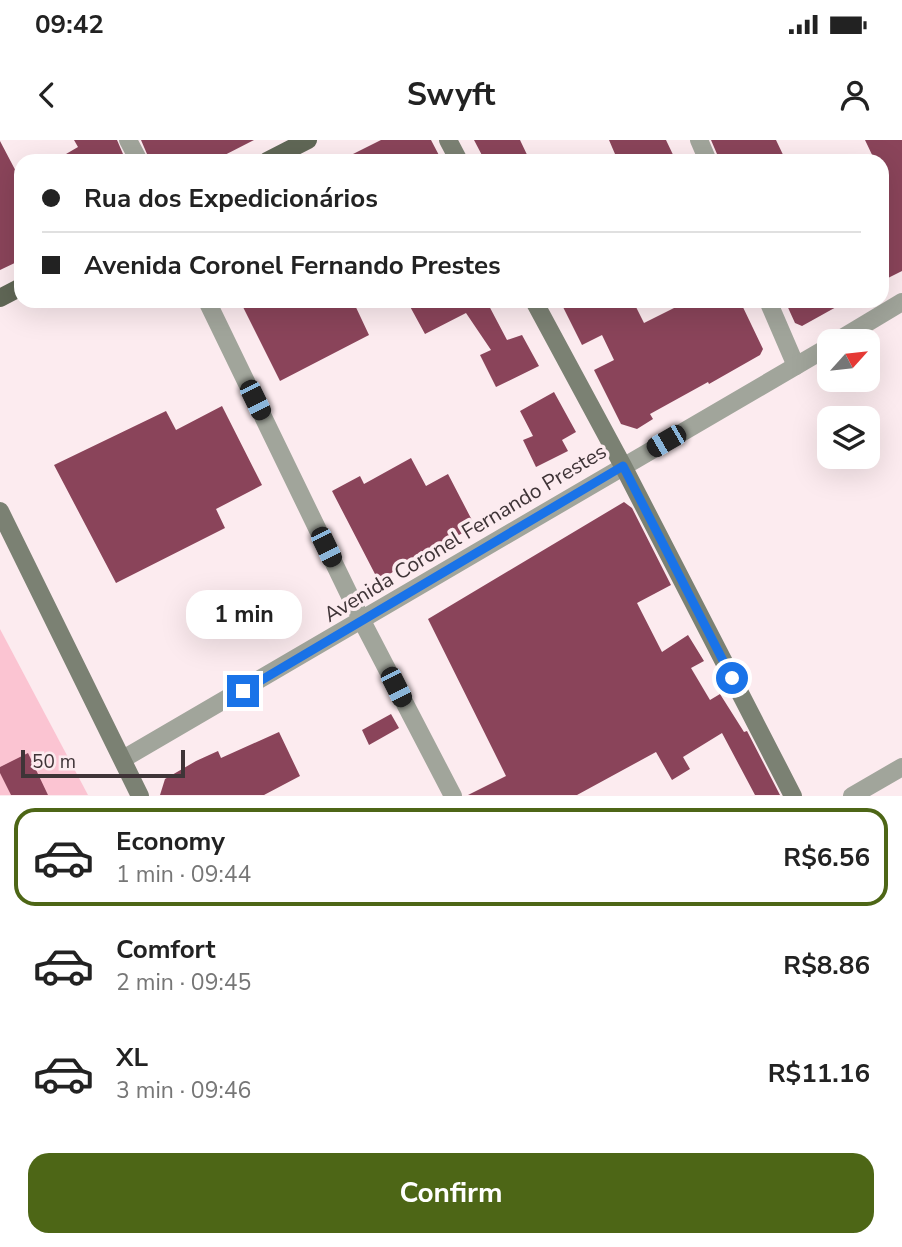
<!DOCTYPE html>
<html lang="en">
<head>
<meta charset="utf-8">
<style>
  :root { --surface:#fff; --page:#f6f6f6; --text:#222; --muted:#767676; --line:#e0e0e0; --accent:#4d6616 }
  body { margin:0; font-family:"Nunito Sans",sans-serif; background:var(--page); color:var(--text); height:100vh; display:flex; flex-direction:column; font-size:26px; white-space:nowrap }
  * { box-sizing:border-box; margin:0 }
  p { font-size:23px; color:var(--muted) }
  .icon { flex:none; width:38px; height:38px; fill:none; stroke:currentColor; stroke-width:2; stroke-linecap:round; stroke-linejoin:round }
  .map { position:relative; height:656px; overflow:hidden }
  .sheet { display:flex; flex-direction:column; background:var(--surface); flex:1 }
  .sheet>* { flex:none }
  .banner { position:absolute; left:14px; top:14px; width:875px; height:154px; border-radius:21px; box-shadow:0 7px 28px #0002; display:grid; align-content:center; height:154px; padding:0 28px; background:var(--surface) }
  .needle { width:46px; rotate:63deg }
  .fabs { position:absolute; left:817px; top:189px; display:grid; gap:14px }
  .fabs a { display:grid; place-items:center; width:63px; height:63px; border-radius:14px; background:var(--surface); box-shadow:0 7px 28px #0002; font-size:35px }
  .scale { position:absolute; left:21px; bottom:18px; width:164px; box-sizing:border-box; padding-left:7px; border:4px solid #3f3437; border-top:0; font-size:19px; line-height:24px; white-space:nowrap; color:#3f3437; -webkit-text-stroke:5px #fcebef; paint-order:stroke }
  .end { position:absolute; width:32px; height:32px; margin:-16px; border:9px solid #1a73e8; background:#fff; box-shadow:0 0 0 4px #fff }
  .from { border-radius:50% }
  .bubble { position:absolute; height:49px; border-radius:21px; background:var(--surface); box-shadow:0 7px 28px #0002; font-size:23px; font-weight:700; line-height:49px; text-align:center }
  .car { position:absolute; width:21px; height:42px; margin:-21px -10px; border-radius:9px; box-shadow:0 0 5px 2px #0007; background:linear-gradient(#222 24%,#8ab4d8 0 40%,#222 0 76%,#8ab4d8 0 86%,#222 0) }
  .banner b { display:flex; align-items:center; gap:24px; height:66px; font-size:26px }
  .banner b+b { border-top:2px solid var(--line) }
  .banner i { width:18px; height:18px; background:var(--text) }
  ul { padding:12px 0 0; list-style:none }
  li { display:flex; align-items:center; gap:21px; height:98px; margin:0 14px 10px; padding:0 14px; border:4px solid transparent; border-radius:21px }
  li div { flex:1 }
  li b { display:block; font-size:26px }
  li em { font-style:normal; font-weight:700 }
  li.on { border-color:var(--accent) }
  li>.icon { width:63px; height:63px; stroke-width:1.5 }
  .button { display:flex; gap:14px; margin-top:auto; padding:14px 28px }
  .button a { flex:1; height:80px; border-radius:21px; background:var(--accent); color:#fff; font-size:28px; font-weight:700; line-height:80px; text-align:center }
  .status { display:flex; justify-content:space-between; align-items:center; height:49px; padding:0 35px; background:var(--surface); direction:ltr }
  .status svg { height:19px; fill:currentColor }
  header { display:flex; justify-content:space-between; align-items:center; height:91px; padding:0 28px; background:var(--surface); font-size:32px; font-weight:700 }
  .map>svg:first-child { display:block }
  .green { fill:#fbc4d2 }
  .building { fill:#8a445a }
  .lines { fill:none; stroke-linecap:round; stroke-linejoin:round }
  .minor { stroke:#a1a59b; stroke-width:18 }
  .tertiary { stroke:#a1a59b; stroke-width:18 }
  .secondary { stroke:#7b8173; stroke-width:18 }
  .primary { stroke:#606756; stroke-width:18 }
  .route { stroke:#1a73e8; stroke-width:9 }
  .labels { text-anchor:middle; stroke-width:7; stroke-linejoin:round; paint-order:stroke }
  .street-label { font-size:21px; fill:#3f3437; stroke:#fcebef }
</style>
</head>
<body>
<div class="status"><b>09:42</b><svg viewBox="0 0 49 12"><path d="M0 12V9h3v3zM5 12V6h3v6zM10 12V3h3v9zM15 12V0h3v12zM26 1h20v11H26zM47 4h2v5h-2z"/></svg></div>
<header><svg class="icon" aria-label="back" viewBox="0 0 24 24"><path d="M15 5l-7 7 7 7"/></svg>Swyft<svg class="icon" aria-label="person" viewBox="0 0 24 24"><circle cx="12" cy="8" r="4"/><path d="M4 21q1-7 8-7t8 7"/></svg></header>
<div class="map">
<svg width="902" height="656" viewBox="0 0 902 656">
  <rect width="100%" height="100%" fill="#fcebef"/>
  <path class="green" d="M0,489l88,166h-88z"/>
  <path class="building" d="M74,0h43l9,21h-72l24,-14z
    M141,0h113l-41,21h-63z
    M381,0h50l11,21h-103z
    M474,0h46l10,21h-45z
    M609,0h57l10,21h-58z
    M711,0h65l10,21h-66z
    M865,0h37v131l-20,10v-120h-7z
    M0,1l21,40v79l-21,10z
    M240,161h113l16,34 -89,46z
    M407,161h82l-2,1 20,38 15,-5 17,31 -43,21 -16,-32 11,-5 -25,-37 -41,21z
    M560,161h73l11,22 32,-16 -3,-6h67l23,48 -3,6 -51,29 -1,-2 -58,32 3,5 -16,10 -16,-5 -27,-54 20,-10 -12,-25 -20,10z
    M785,161h62l-45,25 -7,-3z
    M554,252l22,40 -14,8 6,11 -32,16 -13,-27 10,-4 -13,-25z
    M222,266l40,79 -46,24 9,19 -109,55 -62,-118 112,-54 10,19z
    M411,318l15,28 22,-12 27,52 -91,51 -9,-3 -43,-83 28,-15 4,8z
    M624,362l8,6 39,77 -34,18 25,49 26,-17 16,26 -13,7 19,32 10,-6 24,38 3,-1 33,64h-25l-33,-62 -39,24 7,12 -18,11 -16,-28 -79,43h-109l38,-19 -78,-157z
    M391,574l8,14 -30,17 -7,-15z
    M279,592l21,44 -36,19h-104l5,-16 31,-18 22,-10 3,7z
    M28,613l20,42h-37l-11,-22v-6z"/>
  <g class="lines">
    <path class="minor" d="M699,0l9,21
      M207,161l155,320 91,175
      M768,161l28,65"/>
    <path class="tertiary" d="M128,0l11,21
      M837,201l65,-39
      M123,619l707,-413
      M852,656l50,-29"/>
    <path class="secondary" d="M448,0l11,21
      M534,161l89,165 170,330
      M0,371l140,285"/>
    <path class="primary" d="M267,21l41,-21
      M0,158l21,-11"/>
  </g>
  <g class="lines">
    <path class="route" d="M243,551l380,-225 109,212"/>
  </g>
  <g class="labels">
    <g class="street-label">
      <text transform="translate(465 393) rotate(-31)" y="7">Avenida Coronel Fernando Prestes</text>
    </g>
  </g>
</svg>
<div class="fabs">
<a><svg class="needle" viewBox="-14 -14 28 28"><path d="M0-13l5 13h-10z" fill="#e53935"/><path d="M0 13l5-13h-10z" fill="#767676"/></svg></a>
<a><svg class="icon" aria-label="layers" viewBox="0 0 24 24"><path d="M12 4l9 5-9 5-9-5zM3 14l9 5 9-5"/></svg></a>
</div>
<div class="scale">50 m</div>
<i class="end from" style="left:732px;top:538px"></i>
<i class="end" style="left:243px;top:551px"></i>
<div class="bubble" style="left:186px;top:450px;width:116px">1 min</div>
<i class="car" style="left:255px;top:260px;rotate:154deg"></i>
<i class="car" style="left:666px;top:301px;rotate:240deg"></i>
<i class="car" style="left:326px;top:407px;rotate:154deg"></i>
<i class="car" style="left:396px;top:547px;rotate:153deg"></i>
<div class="banner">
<b><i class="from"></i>Rua dos Expedicionários</b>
<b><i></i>Avenida Coronel Fernando Prestes</b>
</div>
</div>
<section class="sheet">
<ul>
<li class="on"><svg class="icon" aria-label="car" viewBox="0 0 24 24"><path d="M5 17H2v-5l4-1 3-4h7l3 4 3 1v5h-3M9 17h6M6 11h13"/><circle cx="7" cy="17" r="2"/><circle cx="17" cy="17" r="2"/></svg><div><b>Economy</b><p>1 min · 09:44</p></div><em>R$6.56</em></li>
<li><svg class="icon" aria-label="car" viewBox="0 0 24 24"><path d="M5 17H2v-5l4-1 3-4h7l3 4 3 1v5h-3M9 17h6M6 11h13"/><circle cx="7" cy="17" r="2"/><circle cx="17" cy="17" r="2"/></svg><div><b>Comfort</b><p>2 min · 09:45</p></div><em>R$8.86</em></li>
<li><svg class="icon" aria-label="car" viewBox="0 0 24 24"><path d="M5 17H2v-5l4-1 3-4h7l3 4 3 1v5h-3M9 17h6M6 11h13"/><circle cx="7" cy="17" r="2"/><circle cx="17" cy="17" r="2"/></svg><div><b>XL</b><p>3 min · 09:46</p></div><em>R$11.16</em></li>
</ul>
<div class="button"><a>Confirm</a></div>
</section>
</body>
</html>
